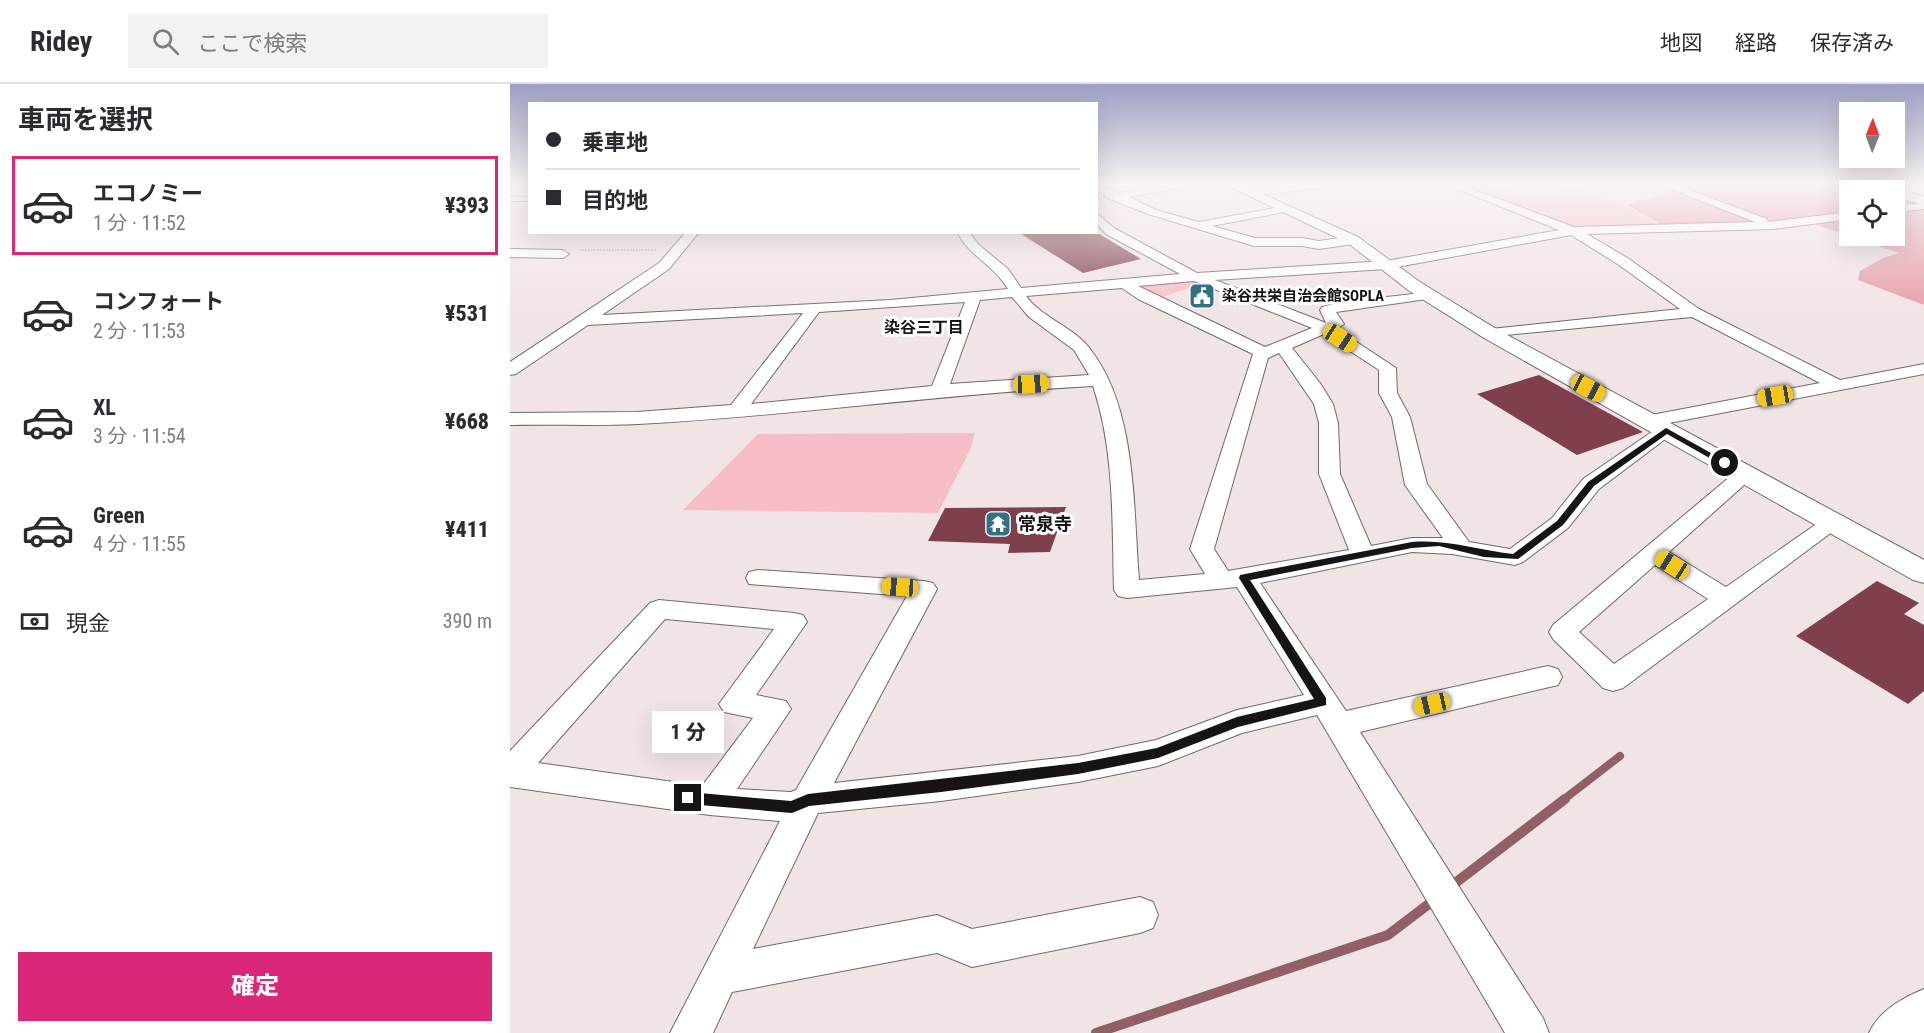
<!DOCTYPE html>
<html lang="ja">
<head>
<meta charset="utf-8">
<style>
  :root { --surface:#fff; --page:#f2f2f3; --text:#2b2b33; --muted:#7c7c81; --line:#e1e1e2; --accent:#db2777 }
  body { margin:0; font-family:"Roboto Condensed","Noto Sans JP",sans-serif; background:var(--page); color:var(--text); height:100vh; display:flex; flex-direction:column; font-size:22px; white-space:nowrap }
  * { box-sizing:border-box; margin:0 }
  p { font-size:20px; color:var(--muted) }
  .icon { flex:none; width:33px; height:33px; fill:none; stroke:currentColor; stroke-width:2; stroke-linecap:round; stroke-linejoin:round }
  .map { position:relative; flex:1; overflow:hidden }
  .details { display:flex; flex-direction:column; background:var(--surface); width:510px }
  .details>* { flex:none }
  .guide { position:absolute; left:18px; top:18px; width:570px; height:132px; border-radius:0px; box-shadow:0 6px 24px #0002; display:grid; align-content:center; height:132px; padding:0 18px; background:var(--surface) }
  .needle { width:39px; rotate:1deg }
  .fabs { position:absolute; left:1329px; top:18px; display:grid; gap:12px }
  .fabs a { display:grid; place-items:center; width:66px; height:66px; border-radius:0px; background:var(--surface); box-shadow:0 6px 24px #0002; font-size:30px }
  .end { position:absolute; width:27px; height:27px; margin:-14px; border:8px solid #181314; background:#fff; box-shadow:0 0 0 3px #fff }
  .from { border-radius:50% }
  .bubble { position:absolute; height:42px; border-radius:0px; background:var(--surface); box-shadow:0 6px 24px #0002; font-size:20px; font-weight:800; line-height:42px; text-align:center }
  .car { position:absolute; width:18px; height:36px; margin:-18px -9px; border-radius:8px; box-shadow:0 0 4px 2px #0007; background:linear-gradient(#f5c518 24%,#345 0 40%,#f5c518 0 76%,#345 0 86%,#f5c518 0) }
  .guide b { display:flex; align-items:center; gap:21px; height:57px; font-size:22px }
  .guide b+b { border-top:2px solid var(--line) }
  .guide i { width:15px; height:15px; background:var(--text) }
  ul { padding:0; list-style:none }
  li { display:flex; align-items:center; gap:18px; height:99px; margin:0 12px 9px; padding:0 6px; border:3px solid transparent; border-radius:0px }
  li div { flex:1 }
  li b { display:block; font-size:22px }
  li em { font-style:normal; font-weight:800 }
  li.current { border-color:var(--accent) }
  li>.icon { width:54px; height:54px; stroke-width:1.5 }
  h2 { padding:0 18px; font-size:27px; line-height:72px }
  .pay { display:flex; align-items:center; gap:15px; height:66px; padding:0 18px; font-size:22px }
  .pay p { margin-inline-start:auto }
  .primary-button { display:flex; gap:12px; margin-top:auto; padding:12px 18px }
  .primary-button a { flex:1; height:69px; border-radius:0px; background:var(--accent); color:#fff; font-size:24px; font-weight:800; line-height:69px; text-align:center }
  header { display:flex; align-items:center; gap:36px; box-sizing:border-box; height:84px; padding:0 30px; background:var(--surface); border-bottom:2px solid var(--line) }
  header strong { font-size:28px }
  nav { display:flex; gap:33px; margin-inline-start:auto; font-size:21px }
  .search { width:420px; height:54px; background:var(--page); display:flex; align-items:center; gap:15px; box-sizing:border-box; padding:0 21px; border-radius:0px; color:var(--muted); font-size:22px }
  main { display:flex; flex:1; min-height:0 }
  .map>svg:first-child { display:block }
  .green { fill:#f7bdc6 }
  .forest { fill:#e69ca8 }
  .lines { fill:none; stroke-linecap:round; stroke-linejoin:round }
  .stream-far1 { stroke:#925f67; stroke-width:8 }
  .stream { stroke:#925f67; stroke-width:10 }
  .building { fill:#803f4c }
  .service-casing { stroke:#736769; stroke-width:2 }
  .minor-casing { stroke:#736769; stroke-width:2 }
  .tertiary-casing { stroke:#736769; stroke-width:2 }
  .path { stroke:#a19798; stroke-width:1.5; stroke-dasharray:1.5 1.5; stroke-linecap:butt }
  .service { fill:#fff; fill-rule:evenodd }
  .minor { fill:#fff; fill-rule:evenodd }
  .tertiary { fill:#fff; fill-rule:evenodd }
  .route { fill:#181314 }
  .labels { text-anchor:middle; stroke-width:6; stroke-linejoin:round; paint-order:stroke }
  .far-poi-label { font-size:15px; font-weight:bold; fill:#181314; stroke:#fff; text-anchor:start }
  .far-neighbourhood-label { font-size:16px; font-weight:bold; fill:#181314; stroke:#fff }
  .poi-label { font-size:18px; font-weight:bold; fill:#181314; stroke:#fff; text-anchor:start }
</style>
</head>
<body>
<header>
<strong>Ridey</strong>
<div class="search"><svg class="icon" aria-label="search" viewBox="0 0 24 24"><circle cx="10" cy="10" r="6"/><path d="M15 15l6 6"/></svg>ここで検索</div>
<nav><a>地図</a><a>経路</a><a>保存済み</a></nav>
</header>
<main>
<section class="details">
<h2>車両を選択</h2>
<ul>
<li class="current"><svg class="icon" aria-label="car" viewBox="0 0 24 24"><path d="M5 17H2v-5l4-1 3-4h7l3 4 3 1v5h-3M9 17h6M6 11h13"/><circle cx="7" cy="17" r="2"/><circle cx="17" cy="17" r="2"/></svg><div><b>エコノミー</b><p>1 分 · 11:52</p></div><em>¥393</em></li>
<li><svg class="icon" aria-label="car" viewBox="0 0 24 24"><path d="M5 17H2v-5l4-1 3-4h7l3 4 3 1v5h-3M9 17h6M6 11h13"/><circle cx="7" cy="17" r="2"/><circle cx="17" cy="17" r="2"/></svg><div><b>コンフォート</b><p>2 分 · 11:53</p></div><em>¥531</em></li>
<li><svg class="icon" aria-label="car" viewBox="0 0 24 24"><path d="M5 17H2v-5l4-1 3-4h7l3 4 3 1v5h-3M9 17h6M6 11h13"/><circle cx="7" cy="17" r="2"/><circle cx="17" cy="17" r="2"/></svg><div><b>XL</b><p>3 分 · 11:54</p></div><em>¥668</em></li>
<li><svg class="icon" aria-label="car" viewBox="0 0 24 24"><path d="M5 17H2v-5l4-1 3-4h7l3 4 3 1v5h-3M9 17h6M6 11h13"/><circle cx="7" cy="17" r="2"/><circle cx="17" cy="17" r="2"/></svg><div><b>Green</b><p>4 分 · 11:55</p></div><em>¥411</em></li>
</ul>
<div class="pay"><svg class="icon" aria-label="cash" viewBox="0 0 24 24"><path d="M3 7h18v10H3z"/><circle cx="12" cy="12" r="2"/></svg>現金<p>390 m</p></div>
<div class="primary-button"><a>確定</a></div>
</section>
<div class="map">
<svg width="1414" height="949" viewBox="0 0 1414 949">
  <rect width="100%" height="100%" fill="#f1e4e5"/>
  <path class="green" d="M985,99l35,13 47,-8 45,16 39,22 -90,1 -112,-42z
    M688,197l5,2 -43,15 -22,-12z
    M465,349l-5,17 -32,63 -255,-3 75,-76z"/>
  <path class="forest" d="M1191,99h150l26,7h-27v46h44l1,-40 29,10v99l-66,-25 2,-9 23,-13 16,-5 -88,-30 -29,-2 -119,5 -36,-21z"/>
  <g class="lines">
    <path class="stream-far1" d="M1053,716l57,-44"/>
    <path class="stream" d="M940,803l115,-88
      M586,949l292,-98 46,-35"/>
  </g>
  <path class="building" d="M508,148h78l45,27 -58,14z
    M1029,291l104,57 -66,23 -100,-61z
    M556,423l-16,45 -42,1 2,-9 -82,-3 17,-33z
    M1367,497l42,22 -15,11 20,11v66l-16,13 -112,-68z"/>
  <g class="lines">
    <g class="service-casing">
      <path id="service" d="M3,99h6l-9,5v-4z
        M0,113h20v4h-20z"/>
    </g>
    <g class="minor-casing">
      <path id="minor" d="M586,99l23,10 56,-10h21l-5,3 -62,11 27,13 43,12 87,-16 6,3 -2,2 -78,15 43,12h47l17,3 34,-5 6,4 -6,4 -34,5 -17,-3h-48l-106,-32 -38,-15 -14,-9z
        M802,99h29l-5,3 -85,10 -5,-3 5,-3z
        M932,99h14l118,44 181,-5 -99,-39h14l97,36 1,3 82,-10v7l-76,10 -187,5 42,25 70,50 141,71 84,-16v10l-276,53 -10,-6 3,-4 179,-34 -128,-66 -207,20 -2,-3 8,-5 189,-20 -61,-44 -48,-30 -185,34 -171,11 111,43 -6,-13 2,-3 19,-5 91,-10 2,3 -7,4 -91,13 8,12 -7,5 59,39 1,25 13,24 17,67 42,58 41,7 42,-31 31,-39 76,-52h14l3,4 -77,58 -31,39 -45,34 -8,3 -63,-11 -40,-2 -152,31 86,128 202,-45 10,3 4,8 -4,8 -198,47 183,286 6,15h-44l-188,-318 -75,18 -84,33 -80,16 -137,19 -123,12 -65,136 184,-34 35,14 168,-32 13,5 5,13 -5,13 -13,5 -168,34 -35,-14 -205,39 -19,41h-43l110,-212 -70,-6 -200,-28v-36l140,-148 9,-3 135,13 9,2 4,7 -51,73 30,6 5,8 -54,80 54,3 5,-2 111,-194 -158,-12 -3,-6 3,-6 9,-2 166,11 9,2 4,6 -103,194 244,-27 78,-16 81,-30 67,-15 -67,-108 -110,11 -9,-2 -4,-6c-2,-68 1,-139 -21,-204 -152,8 -303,30 -455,38 -43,2 -85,0 -128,1v-12l127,-1 94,-7 72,-92 -215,12 -72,49 -6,1v-13l149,-99 27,-31h13l-30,37 -67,46 288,-15 118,-11c-13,-23 -39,-33 -51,-57h12l10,13 29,24 13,19 159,-14 -74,-40 -10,-11v-10l18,15 83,45 189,-12 173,-31zM684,197l118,47 -47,19 -127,-61zM612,204l16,11 115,55 -63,195 15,25 -66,6c-6,-72 -2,-172 -49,-231 -17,-23 -47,-30 -64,-53zM502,213l17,20 45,33 15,25 -139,9 30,-84zM455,218l-33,84 -181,18 68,-92zM814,250l55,36v23l13,24 13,68 38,53h-31l-41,8 -31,-72 -2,-51 -5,-19 -13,-21 -28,-35zM769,269l35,51 5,19v51l30,76 -121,21 -14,-22 54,-191zM155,535l109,10 -55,75 5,8 29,6 -51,68 -164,-23z
        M1414,119v6l-30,3v-6z
        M0,165l53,1 6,4 -6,4 -53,-1z
        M1235,384l7,2 3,4 -3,4 -83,74 57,35 99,-69h16l3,5 -221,165 -10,3 -10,-3 -50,-49 -4,-7 4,-7 185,-155zM1145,481l53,34 -94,65 -35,-32z
        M1414,905v44h-55c10,-22 33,-35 55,-44z"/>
    </g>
    <g class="tertiary-casing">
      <path id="tertiary" d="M712,99h16l120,54 62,45 78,48 426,230v23l-11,-3 -429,-242 -76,-48 -60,-47z
        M1349,99h20l45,14v8l-30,-9v-6h-16l-18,-4z"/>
    </g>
    <path class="path" d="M69,166h77"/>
    <use href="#service" class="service"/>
    <use href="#minor" class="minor"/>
    <use href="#tertiary" class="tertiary"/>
  </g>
  <linearGradient id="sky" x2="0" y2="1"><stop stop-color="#9b9fc3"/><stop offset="0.43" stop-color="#f9f3f3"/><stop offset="1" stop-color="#f9f3f3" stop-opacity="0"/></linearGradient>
  <rect width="1414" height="232" fill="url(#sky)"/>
  <path class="route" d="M1156,344l63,35 -7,2 -55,-31 -73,52 -31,39 -45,34 -34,-2 -45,-11 -27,2 -162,32 76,118v7l-88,22 -80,31 -80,16 -137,18 -132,14 -17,7 -104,-9 -6,-6 6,-6 103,9 17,-7 270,-31 79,-15 80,-31 77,-18 -75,-121 1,-3 172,-33c36,-3 65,8 101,12l44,-33 31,-39z"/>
  <defs>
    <g id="civic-square" transform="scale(1.35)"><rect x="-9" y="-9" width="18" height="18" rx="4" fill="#307184" stroke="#fff"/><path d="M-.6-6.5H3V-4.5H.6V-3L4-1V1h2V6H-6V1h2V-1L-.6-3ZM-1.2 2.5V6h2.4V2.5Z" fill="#fff"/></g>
    <g id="temple-square" transform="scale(1.35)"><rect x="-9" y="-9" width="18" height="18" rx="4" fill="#307184" stroke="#fff"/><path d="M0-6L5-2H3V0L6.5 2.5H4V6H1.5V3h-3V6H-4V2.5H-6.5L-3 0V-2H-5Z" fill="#fff"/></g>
  </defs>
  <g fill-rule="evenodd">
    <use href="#civic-square" x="692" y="212"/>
    <use href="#temple-square" x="488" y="440"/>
  </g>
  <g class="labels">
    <g class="far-poi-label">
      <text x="712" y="217">染谷共栄自治会館SOPLA</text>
    </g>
    <g class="far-neighbourhood-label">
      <text x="414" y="249">染谷三丁目</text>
    </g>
    <g class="poi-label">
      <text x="508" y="446">常泉寺</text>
    </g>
  </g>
</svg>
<div class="fabs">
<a><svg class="needle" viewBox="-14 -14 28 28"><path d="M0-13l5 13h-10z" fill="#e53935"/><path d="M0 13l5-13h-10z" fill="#7c7c81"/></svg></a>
<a><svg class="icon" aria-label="locate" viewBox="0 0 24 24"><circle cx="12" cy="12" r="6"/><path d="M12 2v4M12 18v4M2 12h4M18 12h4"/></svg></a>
</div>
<i class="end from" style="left:1215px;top:379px"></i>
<i class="end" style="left:178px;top:714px"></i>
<div class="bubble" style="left:142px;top:627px;width:72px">1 分</div>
<i class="car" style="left:830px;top:254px;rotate:123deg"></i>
<i class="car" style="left:521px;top:300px;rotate:87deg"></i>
<i class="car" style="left:1078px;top:304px;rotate:118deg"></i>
<i class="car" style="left:1265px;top:312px;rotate:260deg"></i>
<i class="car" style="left:1162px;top:481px;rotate:302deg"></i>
<i class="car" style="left:390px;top:503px;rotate:274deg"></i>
<i class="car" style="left:922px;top:620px;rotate:257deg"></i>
<div class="guide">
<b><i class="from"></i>乗車地</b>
<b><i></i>目的地</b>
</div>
</div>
</main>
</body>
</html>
